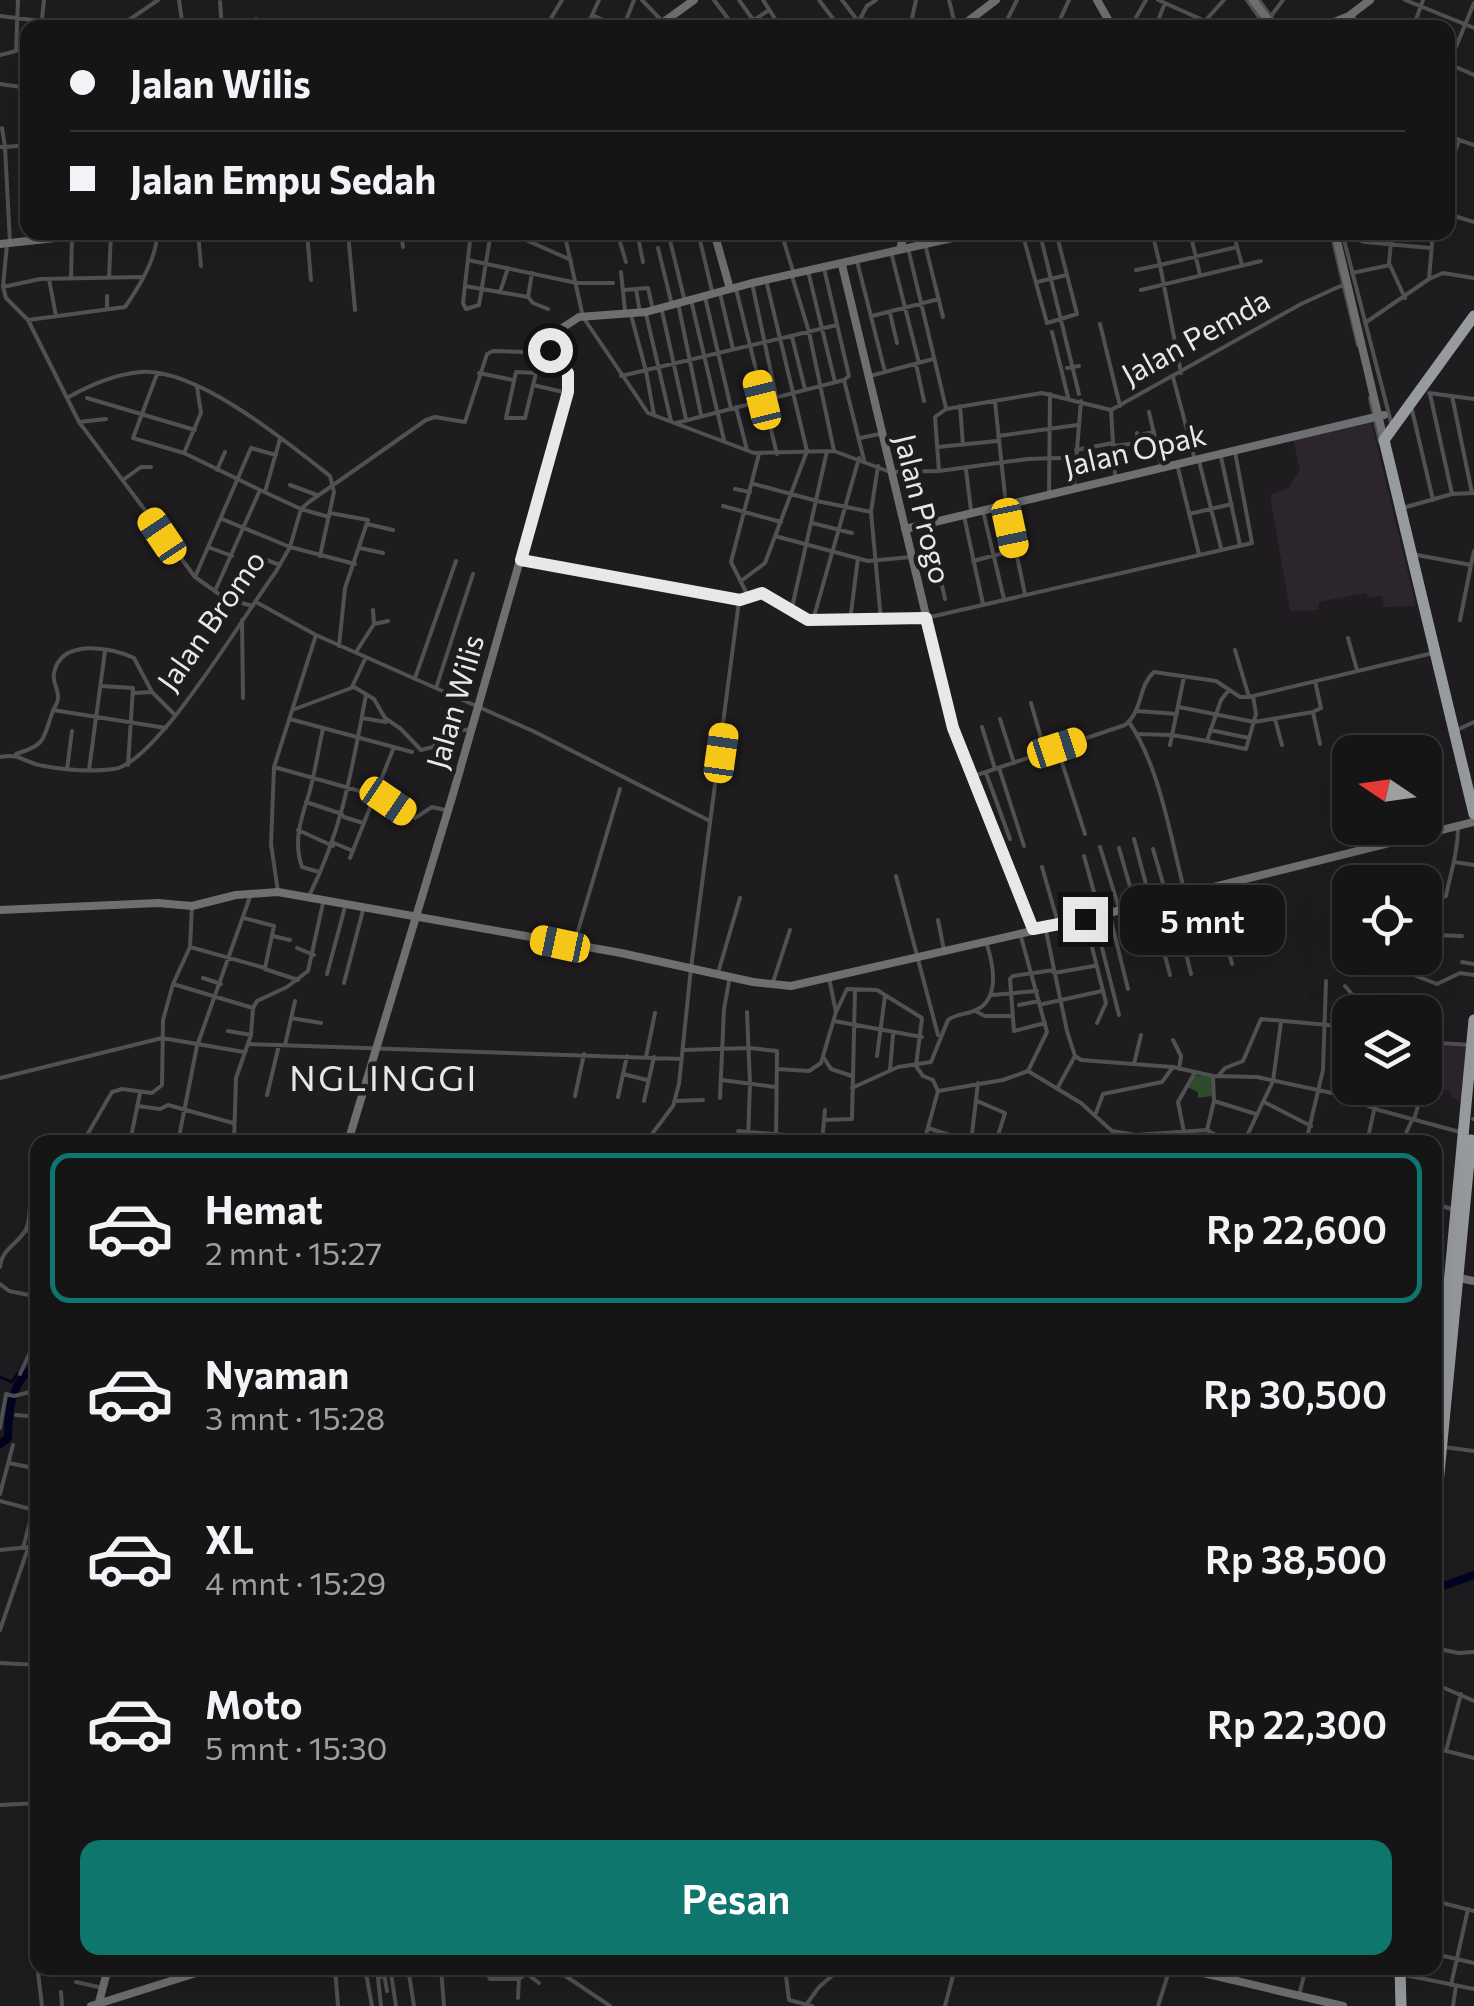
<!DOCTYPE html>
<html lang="id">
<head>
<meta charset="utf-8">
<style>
  :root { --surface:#161516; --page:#232223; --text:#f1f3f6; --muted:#9e9fa1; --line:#353435; --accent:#0f766e }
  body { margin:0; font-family:Commissioner,sans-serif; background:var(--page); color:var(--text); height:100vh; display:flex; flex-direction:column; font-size:38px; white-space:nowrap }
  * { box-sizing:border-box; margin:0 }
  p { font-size:32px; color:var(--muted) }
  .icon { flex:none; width:55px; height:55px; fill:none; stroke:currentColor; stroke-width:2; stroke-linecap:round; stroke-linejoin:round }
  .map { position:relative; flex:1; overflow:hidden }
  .sheet { position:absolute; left:30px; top:1135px; width:1412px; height:840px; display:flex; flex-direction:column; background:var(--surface); border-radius:20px; box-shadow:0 10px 40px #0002,0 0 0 2px var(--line) }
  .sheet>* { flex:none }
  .top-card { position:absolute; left:20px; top:20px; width:1435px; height:220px; border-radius:20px; box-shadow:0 10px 40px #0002,0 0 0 2px var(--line); display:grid; align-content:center; height:220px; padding:0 50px; background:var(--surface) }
  .needle { width:65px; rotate:283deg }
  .fabs { position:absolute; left:1332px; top:735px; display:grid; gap:20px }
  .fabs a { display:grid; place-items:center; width:110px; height:110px; border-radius:20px; background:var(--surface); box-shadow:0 10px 40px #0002,0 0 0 2px var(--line); font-size:50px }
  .end { position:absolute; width:45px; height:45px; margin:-22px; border:12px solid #e9e7e9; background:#111; box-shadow:0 0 0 5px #111 }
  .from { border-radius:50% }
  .bubble { position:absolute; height:70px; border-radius:20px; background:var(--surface); box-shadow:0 10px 40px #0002,0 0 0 2px var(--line); font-size:32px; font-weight:600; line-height:70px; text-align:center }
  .car { position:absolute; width:30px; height:60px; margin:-30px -15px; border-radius:12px; box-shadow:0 0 8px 2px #0007; background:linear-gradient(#f5c518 24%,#345 0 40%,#f5c518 0 76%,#345 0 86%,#f5c518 0) }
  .top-card b { display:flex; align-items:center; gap:35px; height:95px; font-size:38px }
  .top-card b+b { border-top:2px solid var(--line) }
  .top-card i { width:25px; height:25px; background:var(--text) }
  ul { padding:18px 0 0; list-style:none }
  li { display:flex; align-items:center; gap:30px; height:150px; margin:0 20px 15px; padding:0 30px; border:5px solid transparent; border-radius:20px }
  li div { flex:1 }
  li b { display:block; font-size:38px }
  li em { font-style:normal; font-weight:600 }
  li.active { border-color:var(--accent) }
  li>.icon { width:90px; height:90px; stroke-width:1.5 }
  .action { display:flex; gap:20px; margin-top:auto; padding:20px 50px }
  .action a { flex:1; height:115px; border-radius:20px; background:var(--accent); color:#fff; font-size:40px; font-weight:600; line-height:115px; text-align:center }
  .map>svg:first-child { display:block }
  .built { fill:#2c262c }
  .green { fill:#2d4c2c }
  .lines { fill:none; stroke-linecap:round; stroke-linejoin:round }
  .stream { stroke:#000321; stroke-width:2.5 }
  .river { stroke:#000321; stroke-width:8 }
  .street { stroke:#505152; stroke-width:4 }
  .secondary { stroke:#6d6f70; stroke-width:8 }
  .highway { stroke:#979b9d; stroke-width:11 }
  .route { stroke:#e9e7e9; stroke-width:12 }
  .labels { text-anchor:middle; stroke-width:9; stroke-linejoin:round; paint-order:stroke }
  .street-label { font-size:30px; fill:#e9e7e9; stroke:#1e1c1e }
  .quarter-label { font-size:35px; letter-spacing:2.5px; fill:#e9e7e9; stroke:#1e1c1e }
</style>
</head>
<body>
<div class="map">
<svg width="1474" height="2006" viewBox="0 0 1474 2006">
  <rect width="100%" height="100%" fill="#1e1c1e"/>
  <path class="built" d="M1371,421l45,185 -32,1 -2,-12 -14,3 -2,-5 -47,9 -1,8 -28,1 -20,-116 18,-7 12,-18 -7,-31z
    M1425,1044l41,3 -4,56 -11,-7 -1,-5 -9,-2v-6l-16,-2z"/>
  <path class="green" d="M1194,1075l18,2 1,19 -15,2v-6l-11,-5z"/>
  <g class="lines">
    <path class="stream" d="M0,1377l12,5 6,-9"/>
    <path class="river" d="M0,1444l8,-6c0,-26 3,-60 30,-73
      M1435,1589l39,-14"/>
    <path class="street" d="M179,0l4,28
      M642,0l22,23
      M714,0l21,28
      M739,0l20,28
      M763,0l18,28
      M819,0l21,28
      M842,0l16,21
      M949,0l7,28
      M1158,0l47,21 19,-21
      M1247,0l20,28
      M1259,0l20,28
      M1405,0l69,28
      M220,2l2,26
      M1474,3l-25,61 25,11
      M592,15l28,13
      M0,16l41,5
      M1271,16l12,-16
      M861,19l49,8 6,-27
      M550,20l13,8
      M754,20l15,-10
      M1206,22l14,6
      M41,28l3,-28
      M117,28l41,-28
      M255,28l1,-9
      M515,28l35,-8 12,-20
      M586,28l13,-28
      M623,28l11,-28
      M855,28l12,-22 9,-6
      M1003,28l14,-28
      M1056,28l13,-28
      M1130,28l16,-28
      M1155,28l10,-25
      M1413,28l10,-28
      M0,55l16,-4 2,-51
      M21,63l7,-3
      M0,84l28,4
      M1448,136l26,9
      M0,147h5l-3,-19
      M1450,166l9,-26
      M1448,214l26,8
      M198,232l3,34
      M307,232l4,48
      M348,232l7,78
      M401,232l2,15
      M471,232l-8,71 3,6 13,-4 12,-73
      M508,232l63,28
      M564,232l19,85 65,96 106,40 80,-2 56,21 49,-1 -4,-54 11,-8 96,-16 69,17 190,-106 46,-21
      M617,232l9,30
      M637,232l6,30
      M668,232l17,70
      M698,232l14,59
      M781,232l12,39
      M1022,232l25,91 30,-9 -21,-82
      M1190,232l10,43
      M1233,232l9,33
      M1331,232l27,113
      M1342,232l50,194
      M1392,232l-3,31 16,35
      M1040,234l39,160
      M1342,234l23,8 65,6
      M1129,236l13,-4
      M1024,238l22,-6
      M639,240l27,-8
      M10,243l-5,-96 23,-2
      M7,244l-4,43 3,11 22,22 51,102 116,155 31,22 27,7
      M925,244l18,73
      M658,248l14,57
      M908,248l38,160
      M891,252l28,111
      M468,260l109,23h36
      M857,261l28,111
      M824,268l25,108 -5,4
      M1136,270l24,-5 -8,-33
      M808,271l27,111
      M621,272l4,39
      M1352,273l38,-8
      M792,276l17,56 25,119
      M71,278l1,-40
      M109,278l2,-46
      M49,279l7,37
      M1429,279l4,-47
      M1037,282l30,-7
      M752,283l24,113
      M465,286l63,11 5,6 15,6
      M3,287l37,-8 102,-2
      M636,289l12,-1 5,22
      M736,289l41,165
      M625,290l11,-1 4,24
      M1141,290l120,-29
      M500,292l8,-24
      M720,293l13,56
      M528,297l4,-24
      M705,297l26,111
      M691,300l33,140
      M678,303l23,112
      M107,309v-13
      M662,311l24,108
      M890,313l7,30
      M646,314l25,107
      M631,315l15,56 8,44
      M872,316l67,-17
      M28,320l97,-13c14,-20 33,-50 32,-75
      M1365,323l64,-44 14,-6 31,5
      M1100,324l20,82
      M1052,332l16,65
      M792,337l13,52
      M916,364l8,37
      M1067,368l12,-2
      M479,373l34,7
      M536,373l-20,-1 -10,46h19l11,-45 10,-24
      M1181,373l-21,-108 77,-18
      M157,374l-24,64 51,15 76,37
      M621,376l216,-51
      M870,376l63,-17
      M1173,377l22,83
      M533,385l30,7
      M1429,393l45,6
      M1430,394l22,100
      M1452,396l20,97
      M67,398c21,-12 49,-24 74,-26 56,-4 146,70 189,104l4,16 -14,64
      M87,398l108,32
      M1370,398l10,44
      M995,402l11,103 19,89
      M960,406l3,39
      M736,407l11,43
      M1111,410l4,65
      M1412,410l21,90
      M1149,412l13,56
      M79,422l27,-3
      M676,423l168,-43 20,80
      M1144,434l10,-2
      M998,436l79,-11
      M860,438l20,-4
      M1113,446l25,-3 -1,-10
      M938,447l59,-6
      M1076,450l37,-7
      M184,453l17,-40 -4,-26
      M1221,457l19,88
      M1199,461l22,87
      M1177,464l22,90
      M878,466l-7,46 10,108
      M217,470l8,-18
      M966,470l5,40
      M939,471l89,-12 64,-2
      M123,480l18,-13h10
      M754,484l63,17 54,11
      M290,485l27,10
      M1074,486l7,-85
      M735,489l15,3
      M265,492l15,-53
      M1049,494l1,-100
      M723,506l58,16
      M1406,507l46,-13 22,-1
      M983,511l21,88
      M330,513l38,7 -23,68 -6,58
      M1189,514l43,-10
      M964,516l19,88
      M222,519l68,28 65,17
      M812,523l40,10
      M367,524l26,6
      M928,524l17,75
      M775,536l93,25 43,-4
      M208,547l24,9
      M360,548l23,5
      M1417,555l54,10 3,-14
      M521,560l218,40 23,-7 45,27 119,-2 326,-75 -17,-91
      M973,561l42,-11
      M252,568l9,-10 19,7
      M195,577l56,-129 25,7
      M741,581l24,-18 42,-112 -41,-171
      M215,591l45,-101 41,19 28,8
      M748,596l-17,-34 28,-108
      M256,602l60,33 217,96 177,90
      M373,610l1,14
      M791,612l36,-161
      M242,620l1,78
      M813,620l46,-162
      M1460,620l11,-55
      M850,621l8,-63
      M1348,638l9,32
      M1235,650l14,47
      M356,652l18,-28 14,-3
      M415,678l41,-117
      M101,686l32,2 -5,77
      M352,687l14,-30
      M436,688l37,-114
      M1229,690l-8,10 -14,41 39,8 10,-35 -3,-18
      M134,693l18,-1
      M1031,703l14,49
      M1179,707l75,15 59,-10 8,-4 -6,-27
      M295,709l59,-22 20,12 11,19 16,11 20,21 12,-3 15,-14 22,-4
      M53,710l113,18
      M1137,711l40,3
      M1313,712l7,32
      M362,718l24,4
      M290,719l122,33
      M1000,719l14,44
      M1275,719l7,26
      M1129,722c31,45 42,118 56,171
      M982,727l13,42
      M1459,729l15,-7
      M1210,730l39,8
      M1137,734l35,1 35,6
      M1170,745l14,-68
      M1057,747l28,87
      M16,754c32,-10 26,-15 37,-43 2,-6 6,-9 5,-15 0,-9 -6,-13 -4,-23 7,-35 57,-26 80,-15l18,34 23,23
      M0,757c23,-4 22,6 44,9 22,4 47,6 70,3 43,-6 131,-156 161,-196l15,-26 11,-38 8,-7 117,-82 9,-3 30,5 22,-68 6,-3 30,1 27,-16
      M274,767l100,28 41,23 17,-11 13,3
      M999,768l25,78
      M67,769l5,-38
      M89,770l16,-119
      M986,773l24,66
      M971,777l154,-52c18,-14 13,-39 29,-53l62,9 24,16h9l184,-44
      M306,802l36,12
      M344,817l19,6
      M298,830l35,16
      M1134,839l36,136
      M334,843l19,8
      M1100,847l19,61
      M1119,848l16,56
      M1153,849l14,48
      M1084,856l16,58
      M350,858l44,-111
      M1454,862l20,3
      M1042,867l16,56
      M319,872l-17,-5c-9,-26 -1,-48 7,-73 6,-21 9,-44 14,-65
      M896,876l42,159
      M1212,887l20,77
      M278,892l-7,-48 3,-77 42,-132
      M309,896c34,-68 43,-128 57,-201
      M1173,900l18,74
      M1094,916l25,99
      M1110,916l18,73
      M1085,919l21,84 -9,20
      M938,920l6,30
      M1430,929l5,6 27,1
      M1046,931l21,100 8,25 -17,31
      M1425,932l12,-13v-19l9,-4c5,-25 12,-44 12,-69
      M1020,933l27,99 -19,39
      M273,936l17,4
      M575,941l45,-152
      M190,947l75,21 9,-42 -30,-8
      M297,948l17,7
      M1398,958l-2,7 5,5 36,14 23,-11 14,2
      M1462,962l12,2
      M265,969l33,11
      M718,973l22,-75
      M1054,973l40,-7
      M327,974l18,-67
      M203,978l18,6
      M344,983l19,-73
      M173,984l80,24
      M772,985l18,-55
      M1345,986l6,7 1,19
      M992,995l45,-4
      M1043,1004l59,-13
      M1019,1005l20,-4
      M975,1011l10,5h27
      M747,1012l3,71 -2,59
      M836,1012l11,-23 30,1 45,28 -6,48 7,10 10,4 5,11 -14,51
      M291,1018l30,5
      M834,1021l88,16
      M1045,1023l-31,8 -4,-52 3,-3 41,-6
      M228,1031l23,4
      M1350,1038l-3,17 3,13
      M1173,1040l8,16 -2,13
      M1425,1042l45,3
      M249,1044l433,15
      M285,1045l10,-44
      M683,1050l66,-2 28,3 -1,91
      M877,1056l8,-60
      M1075,1056l6,4 92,7 40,9 44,1 89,19 29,13 85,23
      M646,1057l9,-44
      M824,1058l7,11 21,7
      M1134,1064l7,-29
      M777,1069l32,2 12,-8 15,-51 -7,-34
      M890,1070l3,-35
      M623,1074l24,6
      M1219,1075l6,-7 18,-7 18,-42 89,8
      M0,1078l162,-40 82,14
      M722,1080l53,7
      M852,1088l46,-21 33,-5 17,-42c8,-6 14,-5 23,-8 30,-9 23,-45 16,-67
      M938,1091l65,-11 25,-9 53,32 31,28 24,4 71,-5
      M267,1095l12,-50
      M575,1096l9,-42
      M1346,1096l4,-15
      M618,1097l9,-41
      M720,1098l4,-89 6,-33
      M644,1101l10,-44
      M675,1101l28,-1
      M977,1101l28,12 -9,29
      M1214,1101l42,13
      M1264,1102l47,24
      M137,1106l23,3 8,-4 65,18
      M1096,1113l7,-19 59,-12 11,-15
      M1473,1119h1
      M824,1120l28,-1 3,-129
      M1414,1120l5,-18
      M928,1128l43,14
      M1207,1130l7,-29 -1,-25
      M1207,1130l21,12
      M738,1131l84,7
      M1308,1135l35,7
      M83,1142l29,-50 10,-3 30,4 10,-8 1,-65 10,-36 17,-37 2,-41
      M130,1142l10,-49
      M178,1142l19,-96 54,-152
      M234,1142l2,-64 15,-43 2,-27 4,-7 30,-14 21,-16 15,-68
      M646,1142l27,-36 6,-22 12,-116 48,-367
      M822,1142l3,-32
      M971,1142l7,-59
      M1186,1142l-8,-40 16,-28
      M1244,1142l29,-61 8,-59
      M1306,1142l17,-72 3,-89
      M1367,1142l12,-54
      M1402,1142l10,-22
      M1435,1204l20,6
      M26,1230l12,4
      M0,1267c2,-20 21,-24 27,-40 5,-15 -1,-26 11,-39
      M0,1284l9,7 25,5 4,25
      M20,1374l18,-39
      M16,1415l22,2
      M0,1428l6,-34 8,2 24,-6
      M1435,1446l39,5
      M9,1463l29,6
      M0,1494l13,-49
      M0,1501l38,10
      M23,1548l15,-56
      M0,1550l38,-4
      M0,1630l28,-82
      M1435,1648l23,5 16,-1
      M0,1663l38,2
      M1435,1684l39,17
      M1435,1748l39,10
      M1446,1751l15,-57
      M0,1805l38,-2
      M1435,1901l39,10
      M1435,1954l39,9
      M335,1968l3,38
      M365,1968l7,38
      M383,1968l4,23
      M408,1968l6,38
      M441,1968l3,38
      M485,1968l5,11h29l10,-8
      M520,1968l41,5 49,33
      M785,1968l4,32 23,6
      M787,1968l44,7
      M527,1974l12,9
      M1405,1975l69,14
      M76,1982l27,6
      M1451,1985l17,-76
      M61,1992l1,14
      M1299,1995l7,-27
      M518,1998l1,-19
      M806,2005l13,-18 22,-19
      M42,2006l-4,-33h12v-5
      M381,2006l-3,-28 13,-5 5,33
      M945,2006l10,-38
      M1158,2006l12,-38
      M1453,2006l3,-20"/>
    <path class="secondary" d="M1097,0l16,28
      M1253,0l21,28
      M1349,16l11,12
      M664,28l1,-7 29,-21
      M959,28l37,-28
      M1320,28l29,-12 21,-16
      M1448,63v7
      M714,232l16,57
      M1335,232l49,208
      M0,244l111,-12
      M900,249l5,-17
      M842,265l111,463 80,201
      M905,529l479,-114
      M0,910l158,-7 34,3 44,-11 42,-3 343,61 132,29 38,4 294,-67 389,-97
      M348,1142l105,-348 112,-391 3,-30 -20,-25 2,-12 29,-19 67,-5 106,-29 227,-51
      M1454,1277l20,4
      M1182,1968l161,38
      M91,2006l121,-38
      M98,2006l10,-38"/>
    <path class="highway" d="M1474,316l-90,124 90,374
      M1435,1432l39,-412
      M1435,1515l36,-375
      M1400,1968l1,38"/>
  </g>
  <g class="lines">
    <path class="route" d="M550,350l18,23v19l-47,168 219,40 22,-7 46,27 118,-2 27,110 80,201 52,-10"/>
  </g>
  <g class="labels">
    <g class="street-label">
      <text transform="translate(1196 338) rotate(-29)" y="10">Jalan Pemda</text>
      <text transform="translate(1135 451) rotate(-13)" y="10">Jalan Opak</text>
      <text transform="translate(922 509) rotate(76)" y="10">Jalan Progo</text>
      <text transform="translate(212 621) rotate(-55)" y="10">Jalan Bromo</text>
      <text transform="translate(456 702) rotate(-74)" y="10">Jalan Wilis</text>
    </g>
    <g class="quarter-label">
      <text x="384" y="1091">NGLINGGI</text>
    </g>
  </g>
</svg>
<div class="fabs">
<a><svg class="needle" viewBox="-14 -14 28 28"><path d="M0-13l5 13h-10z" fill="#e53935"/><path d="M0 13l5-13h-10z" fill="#9e9fa1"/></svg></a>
<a><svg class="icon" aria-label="locate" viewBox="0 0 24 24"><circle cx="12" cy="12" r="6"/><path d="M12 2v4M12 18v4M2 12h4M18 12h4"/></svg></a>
<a><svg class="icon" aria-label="layers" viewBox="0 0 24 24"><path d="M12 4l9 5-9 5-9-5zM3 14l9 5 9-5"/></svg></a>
</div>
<i class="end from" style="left:550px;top:350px"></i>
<i class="end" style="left:1085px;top:919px"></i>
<div class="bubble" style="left:1120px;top:885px;width:165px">5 mnt</div>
<i class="car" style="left:762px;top:400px;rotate:346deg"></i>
<i class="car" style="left:1010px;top:528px;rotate:168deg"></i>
<i class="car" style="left:162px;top:536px;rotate:326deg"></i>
<i class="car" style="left:1057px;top:748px;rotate:72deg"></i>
<i class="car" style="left:721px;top:753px;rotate:8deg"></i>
<i class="car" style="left:388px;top:801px;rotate:124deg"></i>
<i class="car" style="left:560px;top:944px;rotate:282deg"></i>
<div class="top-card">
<b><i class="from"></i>Jalan Wilis</b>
<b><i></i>Jalan Empu Sedah</b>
</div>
<section class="sheet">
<ul>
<li class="active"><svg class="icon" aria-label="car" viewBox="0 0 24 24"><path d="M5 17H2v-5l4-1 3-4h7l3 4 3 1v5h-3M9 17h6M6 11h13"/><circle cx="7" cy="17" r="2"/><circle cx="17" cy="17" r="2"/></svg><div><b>Hemat</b><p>2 mnt · 15:27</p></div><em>Rp 22,600</em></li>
<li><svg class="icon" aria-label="car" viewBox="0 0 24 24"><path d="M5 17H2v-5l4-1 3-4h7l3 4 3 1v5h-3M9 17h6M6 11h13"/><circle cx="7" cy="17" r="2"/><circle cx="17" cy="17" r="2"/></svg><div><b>Nyaman</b><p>3 mnt · 15:28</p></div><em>Rp 30,500</em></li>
<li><svg class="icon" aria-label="car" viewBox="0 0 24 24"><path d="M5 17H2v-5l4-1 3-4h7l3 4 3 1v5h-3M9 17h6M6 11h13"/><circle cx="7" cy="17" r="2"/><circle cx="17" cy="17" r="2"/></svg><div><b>XL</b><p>4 mnt · 15:29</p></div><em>Rp 38,500</em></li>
<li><svg class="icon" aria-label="car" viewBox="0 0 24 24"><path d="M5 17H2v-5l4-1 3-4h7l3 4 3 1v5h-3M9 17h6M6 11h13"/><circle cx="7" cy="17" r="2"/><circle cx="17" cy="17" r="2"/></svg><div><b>Moto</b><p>5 mnt · 15:30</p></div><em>Rp 22,300</em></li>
</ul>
<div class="action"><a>Pesan</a></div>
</section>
</div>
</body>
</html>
